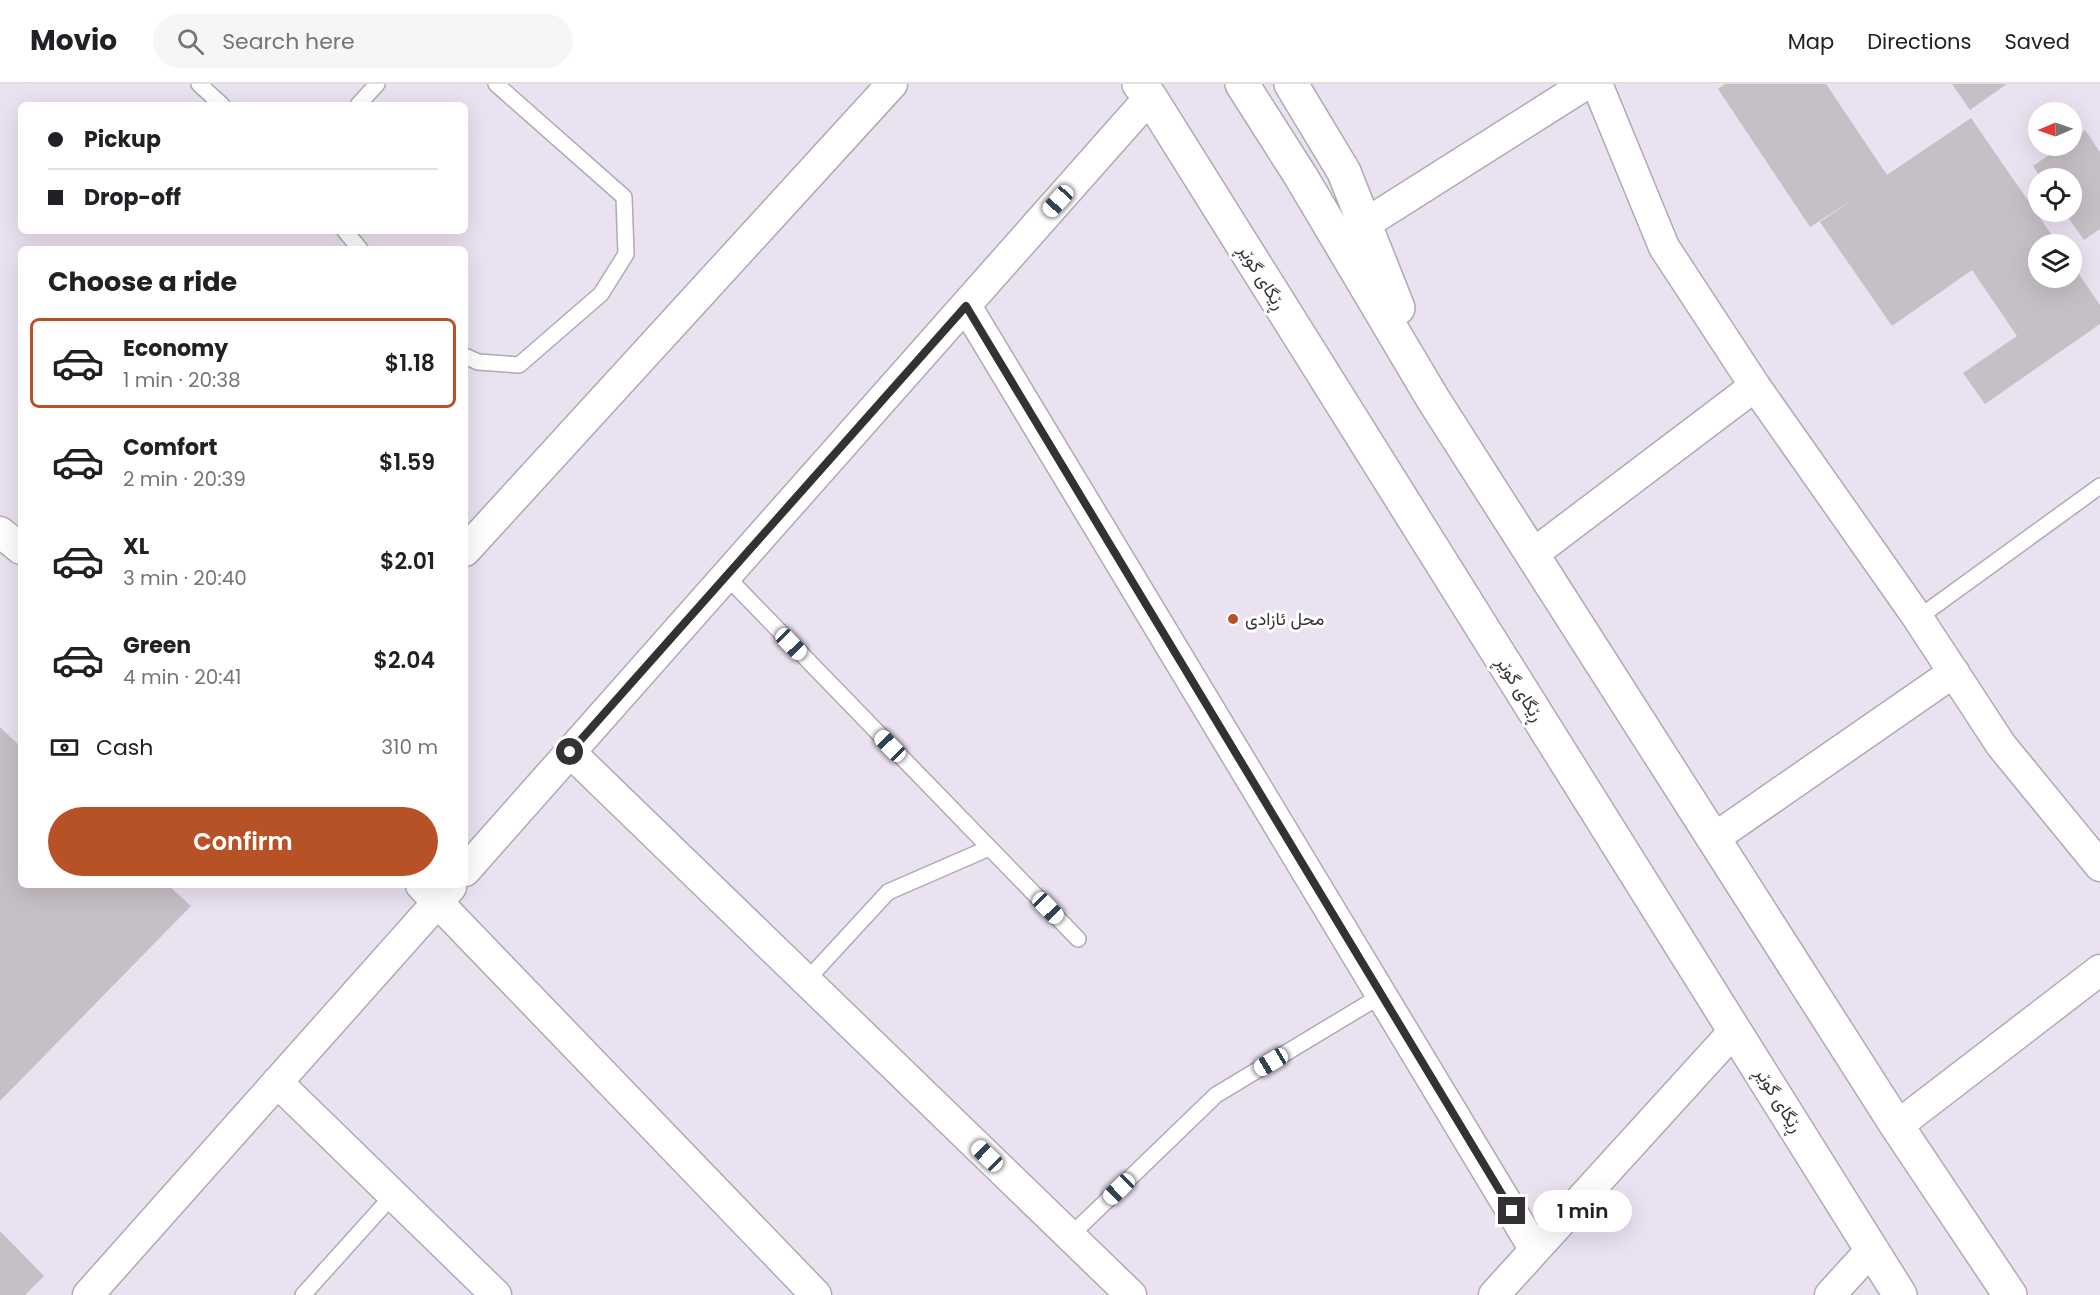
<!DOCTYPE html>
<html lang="en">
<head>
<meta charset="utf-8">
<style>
  :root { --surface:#fff; --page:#f6f6f6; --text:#202124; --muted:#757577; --line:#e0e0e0; --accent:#b75126 }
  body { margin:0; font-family:Poppins,Vazirmatn,sans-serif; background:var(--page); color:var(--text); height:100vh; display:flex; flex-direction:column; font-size:22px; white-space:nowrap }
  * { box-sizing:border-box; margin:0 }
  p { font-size:20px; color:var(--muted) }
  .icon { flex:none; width:33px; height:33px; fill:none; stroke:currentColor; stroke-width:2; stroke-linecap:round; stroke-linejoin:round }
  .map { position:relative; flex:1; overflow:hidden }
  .details { position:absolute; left:18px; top:162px; width:450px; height:642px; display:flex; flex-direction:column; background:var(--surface); border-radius:9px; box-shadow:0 6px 24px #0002 }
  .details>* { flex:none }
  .hud { position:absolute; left:18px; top:18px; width:450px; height:132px; border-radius:9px; box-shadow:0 6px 24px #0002; display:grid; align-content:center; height:132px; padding:0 30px; background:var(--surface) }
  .needle { width:39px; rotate:268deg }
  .tools { position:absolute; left:2028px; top:18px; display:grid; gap:12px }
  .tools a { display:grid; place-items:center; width:54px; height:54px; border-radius:50%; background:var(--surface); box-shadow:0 6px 24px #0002; font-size:30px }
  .end { position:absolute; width:27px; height:27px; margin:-14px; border:8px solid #333134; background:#fff; box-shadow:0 0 0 3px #fff }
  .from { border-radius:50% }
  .bubble { position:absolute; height:42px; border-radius:21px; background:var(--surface); box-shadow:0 6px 24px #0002; font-size:20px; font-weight:600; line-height:42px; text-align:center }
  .car { position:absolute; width:18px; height:36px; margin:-18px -9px; border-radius:8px; box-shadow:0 0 4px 2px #0007; background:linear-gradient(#fff 24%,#345 0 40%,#fff 0 76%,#345 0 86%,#fff 0) }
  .hud b { display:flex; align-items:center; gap:21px; height:57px; font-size:22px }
  .hud b+b { border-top:2px solid var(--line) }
  .hud i { width:15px; height:15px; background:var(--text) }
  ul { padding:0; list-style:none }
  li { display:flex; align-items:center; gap:18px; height:90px; margin:0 12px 9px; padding:0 18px; border:3px solid transparent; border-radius:9px }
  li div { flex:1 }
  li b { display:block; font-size:22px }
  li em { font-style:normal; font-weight:600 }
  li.on { border-color:var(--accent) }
  li>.icon { width:54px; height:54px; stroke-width:1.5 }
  h2 { padding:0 30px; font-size:27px; line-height:72px }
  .pay { display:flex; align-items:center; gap:15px; height:66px; padding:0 30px; font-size:22px }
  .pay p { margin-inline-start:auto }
  .primary-button { display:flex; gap:12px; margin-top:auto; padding:12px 30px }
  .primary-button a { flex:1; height:69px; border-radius:36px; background:var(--accent); color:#fff; font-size:24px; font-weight:600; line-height:69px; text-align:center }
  header { display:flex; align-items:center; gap:36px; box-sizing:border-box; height:84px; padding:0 30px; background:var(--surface); border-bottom:2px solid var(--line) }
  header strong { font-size:28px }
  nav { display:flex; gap:33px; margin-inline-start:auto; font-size:21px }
  .search { width:420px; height:54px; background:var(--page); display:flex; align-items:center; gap:15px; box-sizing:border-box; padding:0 21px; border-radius:33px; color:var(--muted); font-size:22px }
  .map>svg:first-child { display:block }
  .built { fill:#eae1f1; fill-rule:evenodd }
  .building { fill:#c7bfc6 }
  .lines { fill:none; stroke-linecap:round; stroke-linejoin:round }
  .lane-casing { stroke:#afaab3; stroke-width:18 }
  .street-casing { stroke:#afaab3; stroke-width:33 }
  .highway-casing { stroke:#afaab3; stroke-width:36 }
  .lane { stroke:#fff; stroke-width:15 }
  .street { stroke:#fff; stroke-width:30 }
  .highway { stroke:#fff; stroke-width:33 }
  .route { stroke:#333134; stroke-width:8 }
  .poi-dot { fill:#b75126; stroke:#fff; stroke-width:2 }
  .labels { text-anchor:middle; stroke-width:6; stroke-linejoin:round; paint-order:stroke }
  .street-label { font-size:18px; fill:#333134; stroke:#fff }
  .poi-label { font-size:18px; fill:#333134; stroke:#fff; text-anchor:start }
</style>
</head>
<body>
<header>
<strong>Movio</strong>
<div class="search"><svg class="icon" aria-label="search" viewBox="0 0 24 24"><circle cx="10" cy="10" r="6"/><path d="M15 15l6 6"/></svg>Search here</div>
<nav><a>Map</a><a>Directions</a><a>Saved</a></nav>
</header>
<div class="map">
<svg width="2100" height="1211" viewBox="0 0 2100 1211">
  <rect width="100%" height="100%" fill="#f3eef7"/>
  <path class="built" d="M0,0h2100v1211h-2100zM21,21h444v126h-444zM2038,28h34v34h-34zM2038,94h34v34h-34zM2038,160h34v34h-34zM21,165h444v636h-444z"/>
  <path class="building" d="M1725,0h101l61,91 84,-57 87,126h-20v34h34v-14l28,41v19l-115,80 -22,-31 54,-37 -45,-66 -80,56 -72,-104 37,-25 -47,30 -92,-138z
    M1952,0h55l-37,26z
    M2085,46l15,22v77l-16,11 -20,-28h8v-34h-31l-8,-12 29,-20h10v-7z
    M0,643l21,20v138h147l23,21 -191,195z
    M0,1147l44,45 -19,19h-25z"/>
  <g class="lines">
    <g class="lane-casing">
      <path id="lane" d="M199,0l23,21
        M358,21l19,-21
        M345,147l15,18
        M465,272l13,6 41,3 82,-71 25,-40 -2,-57 -128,-113
        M726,492l352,363
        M1918,534l182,-132
        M806,897l82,-89 101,-44
        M1070,1152l146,-141 166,-100
        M303,1211l90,-100"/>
    </g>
    <g class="street-casing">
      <path id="street" d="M1597,0l67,163 91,139 163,232 83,127 99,121
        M1365,140l221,-140
        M966,222l569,944
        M0,448l21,17
        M465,467l427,-467
        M1533,470l222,-168
        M570,668l561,543
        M1713,755l241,-167
        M465,787l685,-774
        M421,801l395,410
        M277,998l219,213
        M1897,1042l203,-156
        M88,1211l363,-408
        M1494,1211l241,-265
        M1830,1211l41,-45"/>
    </g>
    <g class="highway-casing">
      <path id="highway" d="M1139,0l11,13 750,1198
        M1242,0l58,91 133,224 464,727 113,169
        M1291,0l53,88 54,136"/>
    </g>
    <use href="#lane" class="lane"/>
    <use href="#street" class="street"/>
    <use href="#highway" class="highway"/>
  </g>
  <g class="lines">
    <path class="route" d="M570,668l396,-446 546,905"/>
  </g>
  <circle class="poi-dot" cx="1233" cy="535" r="6"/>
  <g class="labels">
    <g class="street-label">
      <text transform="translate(1262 193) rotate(58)" y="6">ڕێگای گوێڕ</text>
      <text transform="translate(1520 605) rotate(58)" y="6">ڕێگای گوێڕ</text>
      <text transform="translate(1779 1016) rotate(58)" y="6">ڕێگای گوێڕ</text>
    </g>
    <g class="poi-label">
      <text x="1245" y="541">محل ئازادى</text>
    </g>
  </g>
</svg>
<div class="tools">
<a><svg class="needle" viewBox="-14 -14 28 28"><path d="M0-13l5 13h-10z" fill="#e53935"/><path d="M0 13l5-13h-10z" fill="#757577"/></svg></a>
<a><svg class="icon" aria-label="locate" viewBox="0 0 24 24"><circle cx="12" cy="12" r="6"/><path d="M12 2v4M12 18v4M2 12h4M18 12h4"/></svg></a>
<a><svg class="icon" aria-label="layers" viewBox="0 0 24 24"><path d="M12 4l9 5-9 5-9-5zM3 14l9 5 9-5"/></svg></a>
</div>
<i class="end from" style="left:570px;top:668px"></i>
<i class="end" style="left:1512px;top:1127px"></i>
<div class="bubble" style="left:1533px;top:1106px;width:99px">1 min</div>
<i class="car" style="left:1058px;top:117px;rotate:222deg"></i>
<i class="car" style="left:791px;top:560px;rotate:136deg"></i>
<i class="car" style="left:890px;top:662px;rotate:316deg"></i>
<i class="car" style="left:1048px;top:824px;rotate:136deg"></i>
<i class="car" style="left:1271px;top:978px;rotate:239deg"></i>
<i class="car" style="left:987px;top:1072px;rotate:314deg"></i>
<i class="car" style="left:1119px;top:1105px;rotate:226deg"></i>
<div class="hud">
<b><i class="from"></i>Pickup</b>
<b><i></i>Drop-off</b>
</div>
<section class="details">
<h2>Choose a ride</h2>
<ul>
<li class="on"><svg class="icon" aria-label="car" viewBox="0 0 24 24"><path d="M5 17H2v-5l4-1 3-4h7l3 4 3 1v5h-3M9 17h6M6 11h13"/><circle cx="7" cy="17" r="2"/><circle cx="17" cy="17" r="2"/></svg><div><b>Economy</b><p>1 min · 20:38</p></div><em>$1.18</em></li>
<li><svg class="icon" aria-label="car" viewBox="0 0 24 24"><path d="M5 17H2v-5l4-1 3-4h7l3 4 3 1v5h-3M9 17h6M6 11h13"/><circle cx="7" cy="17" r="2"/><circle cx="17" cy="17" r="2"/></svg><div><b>Comfort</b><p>2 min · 20:39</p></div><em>$1.59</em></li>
<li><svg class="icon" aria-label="car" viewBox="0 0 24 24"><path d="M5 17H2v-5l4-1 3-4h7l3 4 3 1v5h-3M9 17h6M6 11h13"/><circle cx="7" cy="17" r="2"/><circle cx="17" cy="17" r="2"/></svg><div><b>XL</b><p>3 min · 20:40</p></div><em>$2.01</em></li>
<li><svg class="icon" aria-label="car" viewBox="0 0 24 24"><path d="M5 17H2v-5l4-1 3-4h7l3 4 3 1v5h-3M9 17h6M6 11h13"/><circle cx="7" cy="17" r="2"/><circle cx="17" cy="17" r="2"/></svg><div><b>Green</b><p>4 min · 20:41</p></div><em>$2.04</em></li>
</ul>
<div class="pay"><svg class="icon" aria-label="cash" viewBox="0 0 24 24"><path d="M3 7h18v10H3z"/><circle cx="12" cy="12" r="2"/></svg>Cash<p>310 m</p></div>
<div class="primary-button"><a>Confirm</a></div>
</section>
</div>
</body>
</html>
